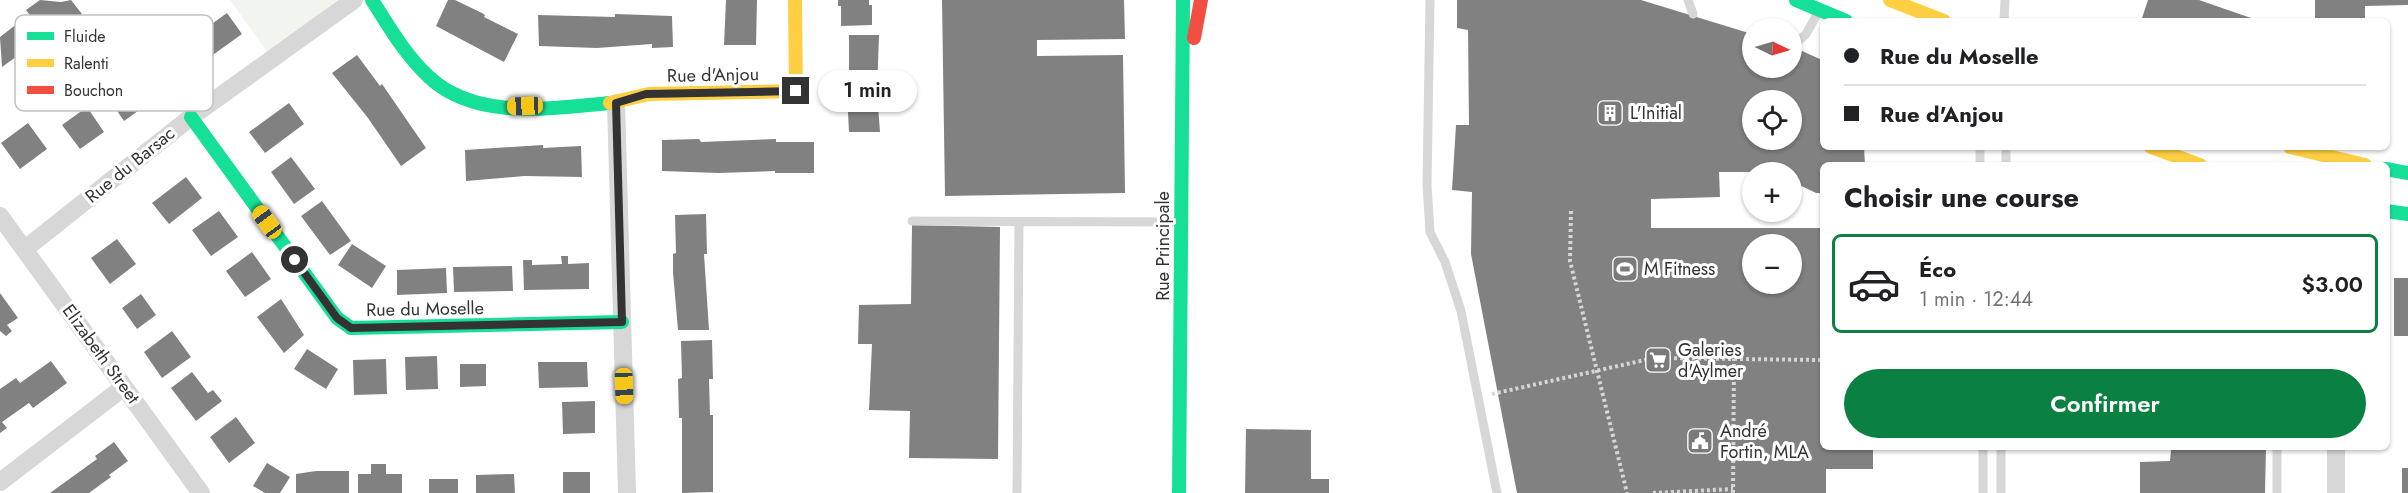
<!DOCTYPE html>
<html lang="fr">
<head>
<meta charset="utf-8">
<style>
  :root { --surface:#fff; --page:#f6f6f6; --text:#202124; --muted:#757577; --line:#e0e0e0; --accent:#0b8043 }
  body { margin:0; font-family:Jost,sans-serif; background:var(--page); color:var(--text); height:100vh; display:flex; flex-direction:column; font-size:22px; white-space:nowrap }
  * { box-sizing:border-box; margin:0 }
  p { font-size:20px; color:var(--muted) }
  .icon { flex:none; width:33px; height:33px; fill:none; stroke:currentColor; stroke-width:2; stroke-linecap:round; stroke-linejoin:round }
  .map { position:relative; flex:1; overflow:hidden }
  .sheet { position:absolute; left:1820px; top:162px; width:570px; height:288px; display:flex; flex-direction:column; background:var(--surface); border-radius:9px; box-shadow:0 2px 4px #0004 }
  .sheet>* { flex:none }
  .hud { position:absolute; left:1820px; top:18px; width:570px; height:132px; border-radius:9px; box-shadow:0 2px 4px #0004; display:grid; align-content:center; height:132px; padding:0 24px; background:var(--surface) }
  .needle { width:39px; rotate:95deg }
  .fabs { position:absolute; left:1742px; top:18px; display:grid; gap:12px }
  .fabs a { display:grid; place-items:center; width:60px; height:60px; border-radius:50%; background:var(--surface); box-shadow:0 2px 4px #0004; font-size:30px }
  .end { position:absolute; width:27px; height:27px; margin:-14px; border:8px solid #333; background:#fff; box-shadow:0 0 0 3px #fff }
  .from { border-radius:50% }
  .bubble { position:absolute; height:42px; border-radius:21px; background:var(--surface); box-shadow:0 2px 4px #0004; font-size:20px; font-weight:600; line-height:42px; text-align:center }
  .car { position:absolute; width:18px; height:36px; margin:-18px -9px; border-radius:8px; box-shadow:0 0 4px 2px #0007; background:linear-gradient(#f5c518 24%,#345 0 40%,#f5c518 0 76%,#345 0 86%,#f5c518 0) }
  .hud b { display:flex; align-items:center; gap:21px; height:57px; font-size:22px }
  .hud b+b { border-top:2px solid var(--line) }
  .hud i { width:15px; height:15px; background:var(--text) }
  ul { padding:0; list-style:none }
  li { display:flex; align-items:center; gap:18px; height:99px; margin:0 12px 9px; padding:0 12px; border:3px solid transparent; border-radius:9px }
  li div { flex:1 }
  li b { display:block; font-size:22px }
  li em { font-style:normal; font-weight:600 }
  li.selected { border-color:var(--accent) }
  li>.icon { width:54px; height:54px; stroke-width:1.5 }
  h2 { padding:0 24px; font-size:27px; line-height:72px }
  .cta { display:flex; gap:12px; margin-top:auto; padding:12px 24px }
  .cta a { flex:1; height:69px; border-radius:36px; background:var(--accent); color:#fff; font-size:24px; font-weight:600; line-height:69px; text-align:center }
  .map>svg:first-child { display:block }
  .green { fill:#f1f5ed }
  .building { fill:#818181; fill-rule:evenodd }
  .lines { fill:none; stroke-linecap:round; stroke-linejoin:round }
  .path { stroke:#d6d6d6; stroke-width:4; stroke-dasharray:3 3; stroke-linecap:butt }
  .lane { stroke:#d7d7d7; stroke-width:9 }
  .street { stroke:#d7d7d7; stroke-width:18 }
  .fast { stroke:#16e098; stroke-width:14 }
  .slow { stroke:#ffcf43; stroke-width:14 }
  .jam { stroke:#f24e42; stroke-width:14 }
  .route { stroke:#333; stroke-width:8 }
  .labels { text-anchor:middle; stroke-width:6; stroke-linejoin:round; paint-order:stroke }
  .street-label { font-size:18px; fill:#333; stroke:#fff }
  .poi-label { font-size:18px; fill:#333; stroke:#fff; text-anchor:start }
  .key { fill:#fff; stroke:#c2c2c2; stroke-width:1.5 }
  .key-label { font-size:16px; fill:#333 }
</style>
</head>
<body>
<div class="map">
<svg width="2408" height="493" viewBox="0 0 2408 493">
  <rect width="100%" height="100%" fill="#fff"/>
  <path class="green" d="M230,0h124l-83,57z"/>
  <path class="building" d="M40,0l21,2 10,-2 11,14 -35,25 -21,-29z
    M448,0h7l27,13 3,2 -1,2 34,17 -14,28 -68,-36z
    M726,0h31l-1,45h-32z
    M838,0h31v5h3v20l-31,1v-20h-3z
    M942,0h182l1,39 -88,1v16l86,-1 2,138 -180,3z
    M1457,0h184l111,34v34h39v-22l31,14v87h42l1,18h-43v28h-6l-25,-12v-9h-72l1,25 -69,2v29h171v219h51v22h-47v24h-309l-46,-239 1,-62 -20,-2 4,-65h13l-1,-95 -11,-2zM1752,100h39v40h-39zM1752,244h39v40h-39z
    M2148,0h51l52,18 -2,3h-108z
    M2315,0h93v5l-43,1v15h-50z
    M227,13l15,21 -32,23 -15,-21z
    M615,14l57,2 1,31 -21,1v-4l-55,4 -58,-2 -1,-31 77,2z
    M18,23l16,21 -32,23 -2,-30z
    M849,35h30l-2,57 3,40h-31l-3,-58 3,-1z
    M357,55l23,31 2,-2 44,64 -25,18 -33,-48 -36,-45z
    M141,77l15,21 -32,23 -15,-22z
    M289,103l15,21 -39,29 -16,-21z
    M87,107l17,25 -24,17 -18,-24z
    M28,123l19,26 -27,20 -19,-26z
    M699,139l2,3 75,-3v3h38v31h-39v-2l-57,2 -56,-2v-31z
    M543,145v3l38,-2 1,31 -58,-1 -58,5 -1,-31z
    M291,157l24,32 -21,15 -23,-32z
    M186,177l16,21 -33,26 -17,-21z
    M322,201l29,40 -21,14 -29,-39z
    M219,211l19,26 -27,19 -19,-26z
    M706,214l1,40h-3l5,76h-31l-5,-58v-18l3,-1 -1,-38z
    M912,225l88,2 -2,232 -89,-1 1,-47 -41,-1 3,-66h-14l1,-39 52,-1z
    M117,239l19,25 -26,20 -19,-26z
    M352,244l34,22 -14,22 -34,-23z
    M252,252l19,27 -26,18 -19,-26z
    M561,256h7v8l21,-1v26l-65,1 -1,-30h9v5l30,-1z
    M512,266l1,25 -59,1 -1,-25z
    M446,268l1,25 -50,2v-25z
    M2394,278h14v58h-14z
    M0,293l18,25 -11,7 5,6 -6,5 -6,-5z
    M141,294l15,21 -19,14 -15,-21z
    M281,299l23,36 -20,18 -27,-36z
    M172,331l19,26 -29,21 -18,-26z
    M712,340l1,39h-4l1,36h3v77l-31,1v-75h-3l-1,-39 4,-1 -1,-37z
    M307,349l31,20 -12,20 -32,-20z
    M437,356l1,33 -32,1 -1,-33z
    M386,359l1,35 -33,1 -1,-35z
    M51,361l16,22 -34,25 -4,-5 -27,19 5,6 -7,5v-44l16,-11 4,5z
    M538,362h49l1,25 -49,1z
    M460,364h26v22l-26,1z
    M192,372l16,21 5,-3 9,11 -26,20 -25,-33z
    M595,401v32l-32,1 -1,-32z
    M236,417l19,26 -26,20 -19,-26z
    M1246,429l65,1v49h18v14h-84z
    M114,442l14,19 -19,14 2,2 -22,16h-39l47,-34 -2,-3z
    M2174,447h92l-1,46h-125v-31l30,-1 1,-11z
    M267,463l23,14 -10,16h-15l-12,-7z
    M371,464h15v10h16v19h-44v-19h13z
    M2402,468h6v25h-6z
    M316,471h33v22h-53v-19z
    M563,472h27v21h-27z
    M514,474l1,19h-39v-18z
    M429,479h29v14h-29z"/>
  <g class="lines">
    <path class="path" d="M1571,211l-1,50 57,232
      M1492,394l162,-36 168,2
      M1653,493l80,-4
      M1733,493l1,-134"/>
    <path class="lane" d="M1430,0l-3,185 3,47 15,30 16,49 36,182
      M1688,0l5,14
      M2004,21l1,-21
      M1792,47l14,-13 13,-23
      M1980,147v18
      M2006,165v-18
      M912,221l267,1
      M2277,447v46
      M1017,493l2,-271
      M1983,493v-46
      M2001,493v-46"/>
    <path class="street" d="M616,103l11,390
      M0,216l201,277
      M25,249l166,-132 163,-117
      M2336,447v46
      M0,482l124,-95"/>
    <path class="fast" d="M372,0c17,27 34,56 57,77 47,44 123,31 181,26
      M1796,0l50,21
      M191,117l146,201 14,10 271,-6
      M2386,169l22,4
      M2386,211l22,3
      M1179,493l4,-493"/>
    <path class="slow" d="M1890,0l54,21
      M610,103l39,-9 147,-3 -1,-91
      M2151,147l49,18
      M2290,147l75,18"/>
    <path class="jam" d="M1194,38l7,-38"/>
  </g>
  <g class="lines">
    <path class="route" d="M295,260l42,58 14,10 271,-6 -6,-219 30,-9 150,-3"/>
  </g>
  <defs>
    <g id="building-square" transform="scale(1.35)"><rect x="-9" y="-9" width="18" height="18" rx="4" fill="#7a7a7a" stroke="#fff"/><path d="M-4-6H4V6H1V3H-1V6H-4ZM-2.5-4.3h1.7v1.8h-1.7ZM.8-4.3h1.7v1.8H.8ZM-2.5-1h1.7V.8h-1.7ZM.8-1h1.7V.8H.8Z" fill="#fff"/></g>
    <g id="stadium-square" transform="scale(1.35)"><rect x="-9" y="-9" width="18" height="18" rx="4" fill="#7a7a7a" stroke="#fff"/><path d="M0-5a6.5 5 0 1 0 0 10a6.5 5 0 1 0 0-10ZM-3.5-1.8h7v3.6h-7Z" fill="#fff"/></g>
    <g id="supermarket-square" transform="scale(1.35)"><rect x="-9" y="-9" width="18" height="18" rx="4" fill="#7a7a7a" stroke="#fff"/><path d="M-6-5.5h2.5l.6 2H6L4.5 2H-2.5L-4.4-4H-6ZM-1.5 3.2a1.3 1.3 0 1 0 .1 0ZM3 3.2a1.3 1.3 0 1 0 .1 0Z" fill="#fff"/></g>
    <g id="civic-square" transform="scale(1.35)"><rect x="-9" y="-9" width="18" height="18" rx="4" fill="#7a7a7a" stroke="#fff"/><path d="M-.6-6.5H3V-4.5H.6V-3L4-1V1h2V6H-6V1h2V-1L-.6-3ZM-1.2 2.5V6h2.4V2.5Z" fill="#fff"/></g>
  </defs>
  <g fill-rule="evenodd">
    <use href="#building-square" x="1610" y="113"/>
    <use href="#stadium-square" x="1625" y="269"/>
    <use href="#supermarket-square" x="1658" y="360"/>
    <use href="#civic-square" x="1700" y="441"/>
  </g>
  <g class="labels">
    <g class="street-label">
      <text transform="translate(713 75) rotate(-1)" y="6">Rue d'Anjou</text>
      <text transform="translate(130 165) rotate(-39)" y="6">Rue du Barsac</text>
      <text transform="translate(1163 246) rotate(-90)" y="6">Rue Principale</text>
      <text transform="translate(425 309) rotate(-1)" y="6">Rue du Moselle</text>
      <text transform="translate(101 354) rotate(54)" y="6">Elizabeth Street</text>
    </g>
    <g class="poi-label">
      <text x="1630" y="119">L'Initial</text>
      <text x="1644" y="275">M Fitness</text>
      <text x="1678" y="356">Galeries<tspan x="1678" dy="21">d'Aylmer</tspan></text>
      <text x="1720" y="437">André<tspan x="1720" dy="21">Fortin, MLA</tspan></text>
    </g>
  </g>
  <rect x="15" y="15" width="198" height="96" rx="9" class="key"/>
  <rect x="27" y="32" width="27" height="8" fill="#16e098"/>
  <rect x="27" y="59" width="27" height="8" fill="#ffcf43"/>
  <rect x="27" y="86" width="27" height="8" fill="#f24e42"/>
  <g class="key-label">
    <text x="64" y="42">Fluide</text>
    <text x="64" y="69">Ralenti</text>
    <text x="64" y="96">Bouchon</text>
  </g>
</svg>
<div class="fabs">
<a><svg class="needle" viewBox="-14 -14 28 28"><path d="M0-13l5 13h-10z" fill="#e53935"/><path d="M0 13l5-13h-10z" fill="#757577"/></svg></a>
<a><svg class="icon" aria-label="locate" viewBox="0 0 24 24"><circle cx="12" cy="12" r="6"/><path d="M12 2v4M12 18v4M2 12h4M18 12h4"/></svg></a>
<a>+</a>
<a>−</a>
</div>
<i class="end from" style="left:295px;top:260px"></i>
<i class="end" style="left:796px;top:91px"></i>
<div class="bubble" style="left:818px;top:70px;width:99px">1 min</div>
<i class="car" style="left:525px;top:106px;rotate:268deg"></i>
<i class="car" style="left:267px;top:222px;rotate:324deg"></i>
<i class="car" style="left:624px;top:386px;rotate:178deg"></i>
<div class="hud">
<b><i class="from"></i>Rue du Moselle</b>
<b><i></i>Rue d'Anjou</b>
</div>
<section class="sheet">
<h2>Choisir une course</h2>
<ul>
<li class="selected"><svg class="icon" aria-label="car" viewBox="0 0 24 24"><path d="M5 17H2v-5l4-1 3-4h7l3 4 3 1v5h-3M9 17h6M6 11h13"/><circle cx="7" cy="17" r="2"/><circle cx="17" cy="17" r="2"/></svg><div><b>Éco</b><p>1 min · 12:44</p></div><em>$3.00</em></li>
</ul>
<div class="cta"><a>Confirmer</a></div>
</section>
</div>
</body>
</html>
